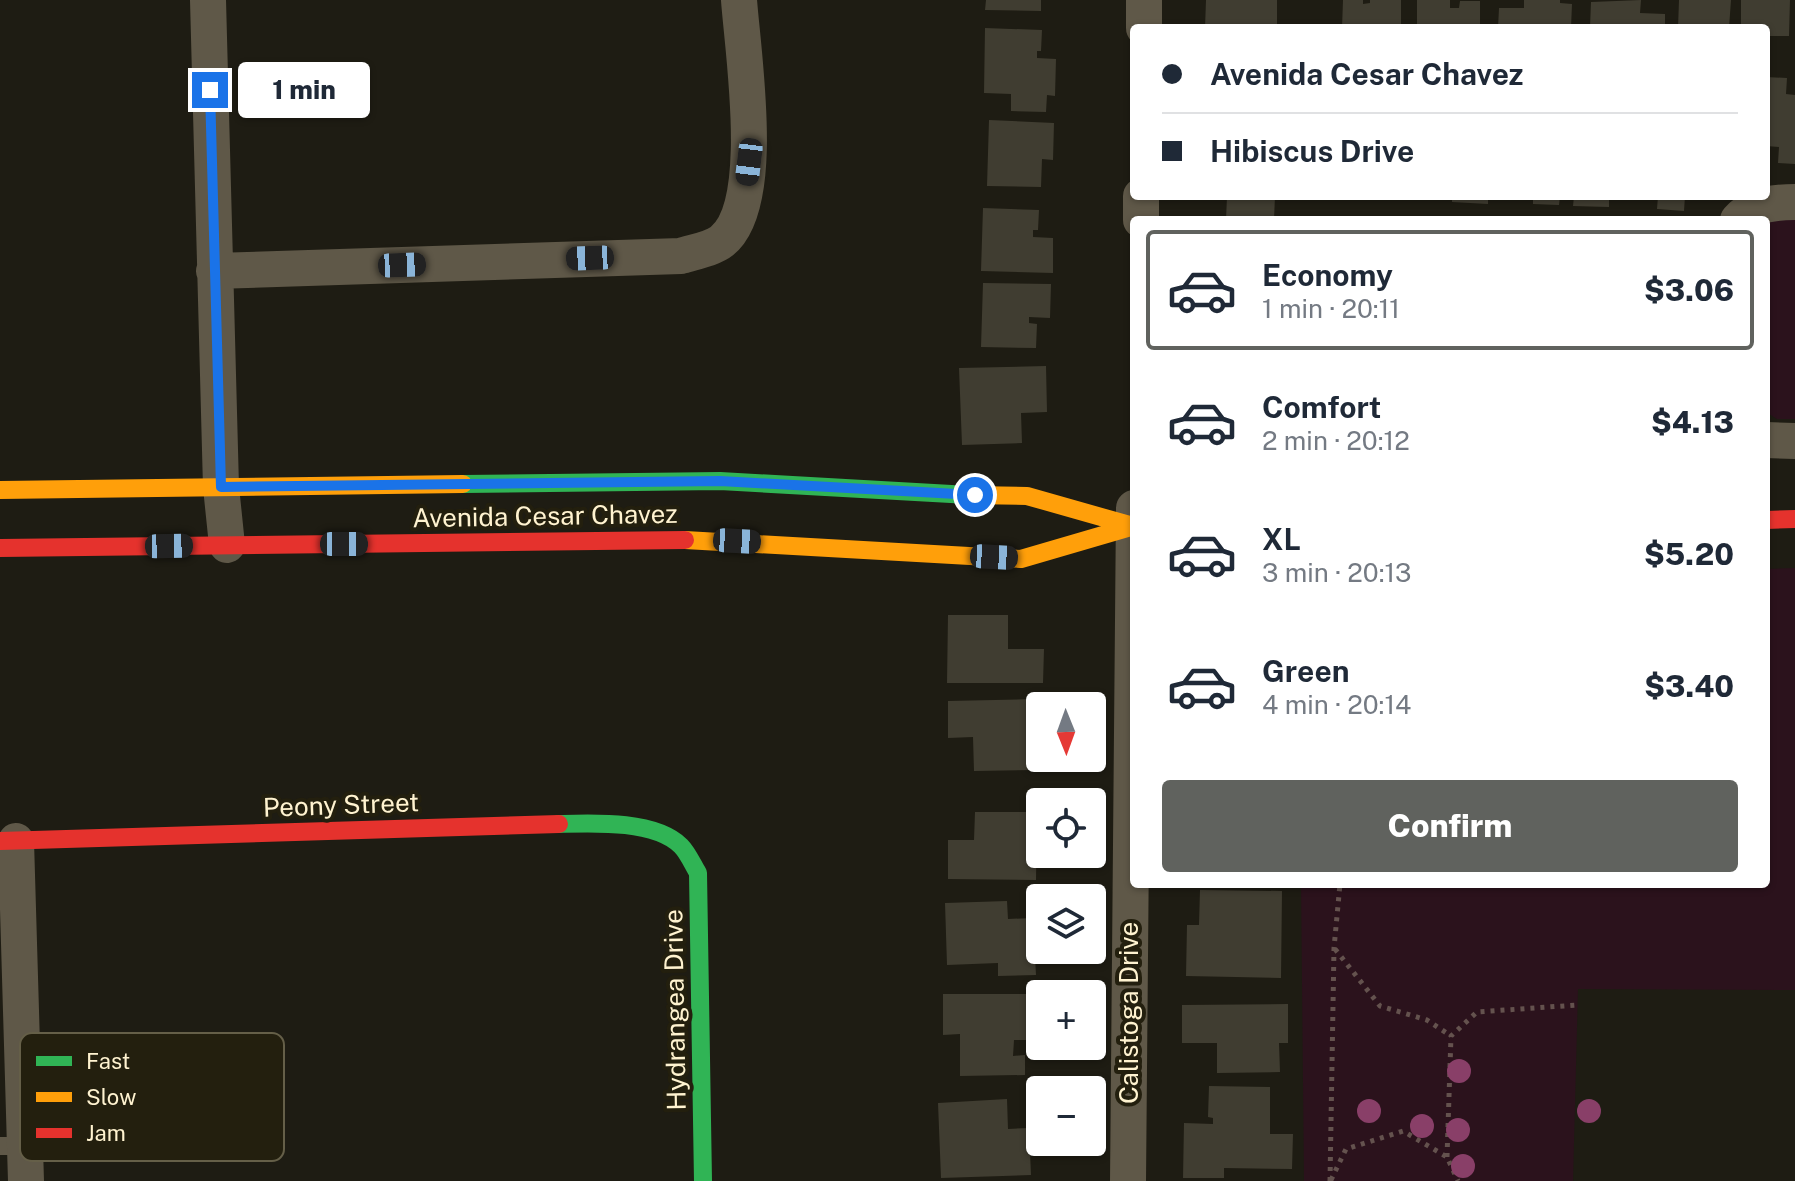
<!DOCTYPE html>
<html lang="en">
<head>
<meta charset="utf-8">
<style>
  :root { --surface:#fff; --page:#f6f6f7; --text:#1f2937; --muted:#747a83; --line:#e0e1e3; --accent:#60625e }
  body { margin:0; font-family:"Public Sans",sans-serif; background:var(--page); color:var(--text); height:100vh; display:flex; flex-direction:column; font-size:30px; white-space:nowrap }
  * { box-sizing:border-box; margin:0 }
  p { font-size:26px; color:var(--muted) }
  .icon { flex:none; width:44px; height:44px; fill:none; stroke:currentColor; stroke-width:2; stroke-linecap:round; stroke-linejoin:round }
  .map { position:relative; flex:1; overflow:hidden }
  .drawer { position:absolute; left:1130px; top:216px; width:640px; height:672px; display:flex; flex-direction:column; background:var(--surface); border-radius:8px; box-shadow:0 2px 6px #0004 }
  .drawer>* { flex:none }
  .guide { position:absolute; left:1130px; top:24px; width:640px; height:176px; border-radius:8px; box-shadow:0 2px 6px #0004; display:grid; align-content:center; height:176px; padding:0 32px; background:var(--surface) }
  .needle { width:52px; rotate:179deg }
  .buttons { position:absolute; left:1026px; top:692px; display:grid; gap:16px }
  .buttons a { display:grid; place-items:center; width:80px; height:80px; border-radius:8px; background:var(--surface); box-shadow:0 2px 6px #0004; font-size:40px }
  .end { position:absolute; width:36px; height:36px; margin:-18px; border:10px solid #1a73e8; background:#fff; box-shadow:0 0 0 4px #fff }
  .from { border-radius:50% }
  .bubble { position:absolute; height:56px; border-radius:8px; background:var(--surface); box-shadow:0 2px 6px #0004; font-size:26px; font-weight:800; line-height:56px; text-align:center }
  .car { position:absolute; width:24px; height:48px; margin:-24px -12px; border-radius:10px; box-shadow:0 0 6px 2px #0007; background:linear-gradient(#222 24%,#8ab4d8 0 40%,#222 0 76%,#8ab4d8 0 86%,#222 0) }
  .guide b { display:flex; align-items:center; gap:28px; height:76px; font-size:30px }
  .guide b+b { border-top:2px solid var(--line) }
  .guide i { width:20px; height:20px; background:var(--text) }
  ul { padding:14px 0 0; list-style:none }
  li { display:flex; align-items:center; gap:24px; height:120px; margin:0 16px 12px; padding:0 16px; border:4px solid transparent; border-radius:8px }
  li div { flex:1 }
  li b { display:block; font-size:30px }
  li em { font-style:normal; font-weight:800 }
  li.on { border-color:var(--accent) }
  li>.icon { width:72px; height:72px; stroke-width:1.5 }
  .action { display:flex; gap:16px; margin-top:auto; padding:16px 32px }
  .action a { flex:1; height:92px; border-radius:8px; background:var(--accent); color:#fff; font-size:32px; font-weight:800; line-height:92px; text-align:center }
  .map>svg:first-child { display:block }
  .green { fill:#2b121c }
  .building { fill:#403d31 }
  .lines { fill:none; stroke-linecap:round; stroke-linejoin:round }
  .path { stroke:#64524e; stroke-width:5; stroke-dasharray:4 6; stroke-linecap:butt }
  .lane { stroke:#5f5848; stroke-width:18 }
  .street { stroke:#5f5848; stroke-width:36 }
  .fast { stroke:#30b455; stroke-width:18 }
  .slow { stroke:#ff9f0a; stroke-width:18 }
  .jam { stroke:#e5322d; stroke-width:18 }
  .tree { fill:#893f68 }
  .route { stroke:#1a73e8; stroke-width:10 }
  .labels { text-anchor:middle; stroke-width:8; stroke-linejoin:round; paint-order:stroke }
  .street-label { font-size:26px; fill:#fff3d0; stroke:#231f0e }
  .key { fill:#231f0e; stroke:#655f48; stroke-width:2 }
  .key-label { font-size:22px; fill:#fff3d0 }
</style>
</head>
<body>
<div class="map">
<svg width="1795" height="1181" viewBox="0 0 1795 1181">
  <rect width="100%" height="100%" fill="#1e1c13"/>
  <path class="green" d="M1795,217v202h-18l-11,-7v-192z
    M1795,568v422l-217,-1 -5,192h-269l-3,-297h465v-315z"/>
  <path class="building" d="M986,0h55v11l-56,-1z
    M1206,0h71v28h-72z
    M1343,0h20v4l7,-1v-3h31v28h-59z
    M1417,0h33v8h9l1,-7h20v27h-63z
    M1524,0h36v3l12,1 -1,24h-73l1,-20h25z
    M1641,0l-1,13 25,1v14h-75l1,-26z
    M1679,0h52l-2,28h-51z
    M1741,0h49l-1,36h-23v-8h-25z
    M985,28l57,2 -1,21h-4v7l19,1 -1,37 -8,-1 -1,17 -35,-1v-17l-27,-1z
    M1766,77l21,1 -1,16 9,1v69l-17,-1 1,-16 -13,-1z
    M989,120l65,3 -1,37 -11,-1 -1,28 -54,-1z
    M1227,196h48l-1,24h-48z
    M1330,196h31v4h-31z
    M1411,196h31v4l-31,-2z
    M1452,196h36v8l-36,-2z
    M1533,196h27l-1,9 -26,-1z
    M1574,196h35v11l-36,-1z
    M1658,196h27l-1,15 -27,-2z
    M983,208l56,2 -1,20h-5v7l20,1v35l-72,-2z
    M983,283l68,1 -1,34 -21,-1v6l8,1 -1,24 -55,-1z
    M1046,366l1,46 -26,1 1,30 -60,2 -3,-77z
    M948,615h60v34h36l-1,34h-96z
    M1036,699l1,71 -63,1 -1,-34 -25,1v-37z
    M975,812h62l-1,68 -88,-1v-39h26z
    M1200,890l82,1 -1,87 -95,-2 1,-51h12z
    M1007,901l1,18 25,-1 3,57 -38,1v-13l-51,2 -2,-62z
    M943,994h88v46h-17l-1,16 12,-1v20l-65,1v-42l-17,1z
    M1288,1004v39h-9l1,29 -63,1v-30h-35v-38z
    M1209,1086l61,1v47h23l-1,35 -68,-1v10h-41l1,-55 29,1v-6l-5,-1z
    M1007,1099l1,30 21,-1 2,47 -90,3 -3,-75z"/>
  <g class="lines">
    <path class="path" d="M1335,949l45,57 47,14 24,16
      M1447,1157l4,-121 26,-24 100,-7
      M1331,1180l15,-31 57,-18 44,26 11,24
      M1330,1181l4,-233 6,-64"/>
    <path class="lane" d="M0,1146h25"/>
    <path class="street" d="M208,0l13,487 6,58
      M1144,28v-28
      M1141,220v-24
      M1738,220c13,-15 38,-18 57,-18
      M214,271l467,-15c12,-4 31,-7 41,-15 45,-36 21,-186 17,-241
      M1766,440l29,1
      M16,841l10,340
      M1128,1181l6,-673"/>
    <path class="fast" d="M463,484l257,-3 249,14
      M559,824c34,-1 96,-4 122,22 7,7 12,19 17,27l5,308"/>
    <path class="slow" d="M0,490l463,-6
      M969,495l58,1 106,30
      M685,540l336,19 113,-33"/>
    <path class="jam" d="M1766,520l29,-1
      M0,548l685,-8
      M0,841l559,-17"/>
  </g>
  <g class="tree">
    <circle cx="1459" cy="1071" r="12"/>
    <circle cx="1369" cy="1111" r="12"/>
    <circle cx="1589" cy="1111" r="12"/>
    <circle cx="1422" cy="1126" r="12"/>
    <circle cx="1458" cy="1130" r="12"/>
    <circle cx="1463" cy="1166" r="12"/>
  </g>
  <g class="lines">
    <path class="route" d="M210,90l11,397 499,-6 255,14"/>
  </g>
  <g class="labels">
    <g class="street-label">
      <text transform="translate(545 516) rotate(-1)" y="9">Avenida Cesar Chavez</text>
      <text transform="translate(341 805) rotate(-2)" y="9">Peony Street</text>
      <text transform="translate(675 1010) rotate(-91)" y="9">Hydrangea Drive</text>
      <text transform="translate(1129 1013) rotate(-90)" y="9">Calistoga Drive</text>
    </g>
  </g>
  <rect x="20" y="1033" width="264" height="128" rx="12" class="key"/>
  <rect x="36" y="1056" width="36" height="10" fill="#30b455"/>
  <rect x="36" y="1092" width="36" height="10" fill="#ff9f0a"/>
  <rect x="36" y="1128" width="36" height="10" fill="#e5322d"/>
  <g class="key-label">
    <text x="86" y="1069">Fast</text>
    <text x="86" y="1105">Slow</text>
    <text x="86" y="1141">Jam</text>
  </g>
</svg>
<div class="buttons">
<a><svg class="needle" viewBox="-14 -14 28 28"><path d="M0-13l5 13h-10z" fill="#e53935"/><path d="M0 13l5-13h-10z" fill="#747a83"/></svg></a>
<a><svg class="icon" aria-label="locate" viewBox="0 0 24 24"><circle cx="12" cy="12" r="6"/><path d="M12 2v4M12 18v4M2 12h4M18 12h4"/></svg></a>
<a><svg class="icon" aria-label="layers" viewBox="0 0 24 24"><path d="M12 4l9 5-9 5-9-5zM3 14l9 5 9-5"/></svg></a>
<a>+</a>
<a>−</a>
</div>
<i class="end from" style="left:975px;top:495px"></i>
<i class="end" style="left:210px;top:90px"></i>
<div class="bubble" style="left:238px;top:62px;width:132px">1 min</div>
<i class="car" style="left:749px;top:162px;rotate:187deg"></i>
<i class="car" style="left:590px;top:258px;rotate:268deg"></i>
<i class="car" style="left:402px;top:265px;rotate:88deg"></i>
<i class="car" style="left:737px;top:541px;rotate:93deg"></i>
<i class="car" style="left:344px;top:544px;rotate:90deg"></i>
<i class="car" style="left:169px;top:546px;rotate:89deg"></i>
<i class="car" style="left:994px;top:557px;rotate:93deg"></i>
<div class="guide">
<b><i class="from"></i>Avenida Cesar Chavez</b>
<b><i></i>Hibiscus Drive</b>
</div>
<section class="drawer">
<ul>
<li class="on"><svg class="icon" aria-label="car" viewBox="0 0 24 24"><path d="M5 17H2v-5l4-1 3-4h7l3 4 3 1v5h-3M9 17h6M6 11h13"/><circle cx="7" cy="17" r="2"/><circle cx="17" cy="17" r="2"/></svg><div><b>Economy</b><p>1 min · 20:11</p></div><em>$3.06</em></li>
<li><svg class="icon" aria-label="car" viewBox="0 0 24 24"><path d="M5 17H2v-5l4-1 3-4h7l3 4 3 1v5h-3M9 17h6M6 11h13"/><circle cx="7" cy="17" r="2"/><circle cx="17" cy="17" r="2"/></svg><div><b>Comfort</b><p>2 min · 20:12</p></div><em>$4.13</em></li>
<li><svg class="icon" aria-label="car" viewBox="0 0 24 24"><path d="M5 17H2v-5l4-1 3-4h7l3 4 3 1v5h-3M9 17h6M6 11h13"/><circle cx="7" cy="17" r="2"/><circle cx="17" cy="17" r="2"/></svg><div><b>XL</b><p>3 min · 20:13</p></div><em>$5.20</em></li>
<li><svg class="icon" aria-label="car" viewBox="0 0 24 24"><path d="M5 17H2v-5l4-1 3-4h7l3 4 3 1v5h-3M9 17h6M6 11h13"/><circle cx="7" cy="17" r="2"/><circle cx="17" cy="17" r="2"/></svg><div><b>Green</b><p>4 min · 20:14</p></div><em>$3.40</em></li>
</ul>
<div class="action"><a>Confirm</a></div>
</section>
</div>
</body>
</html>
